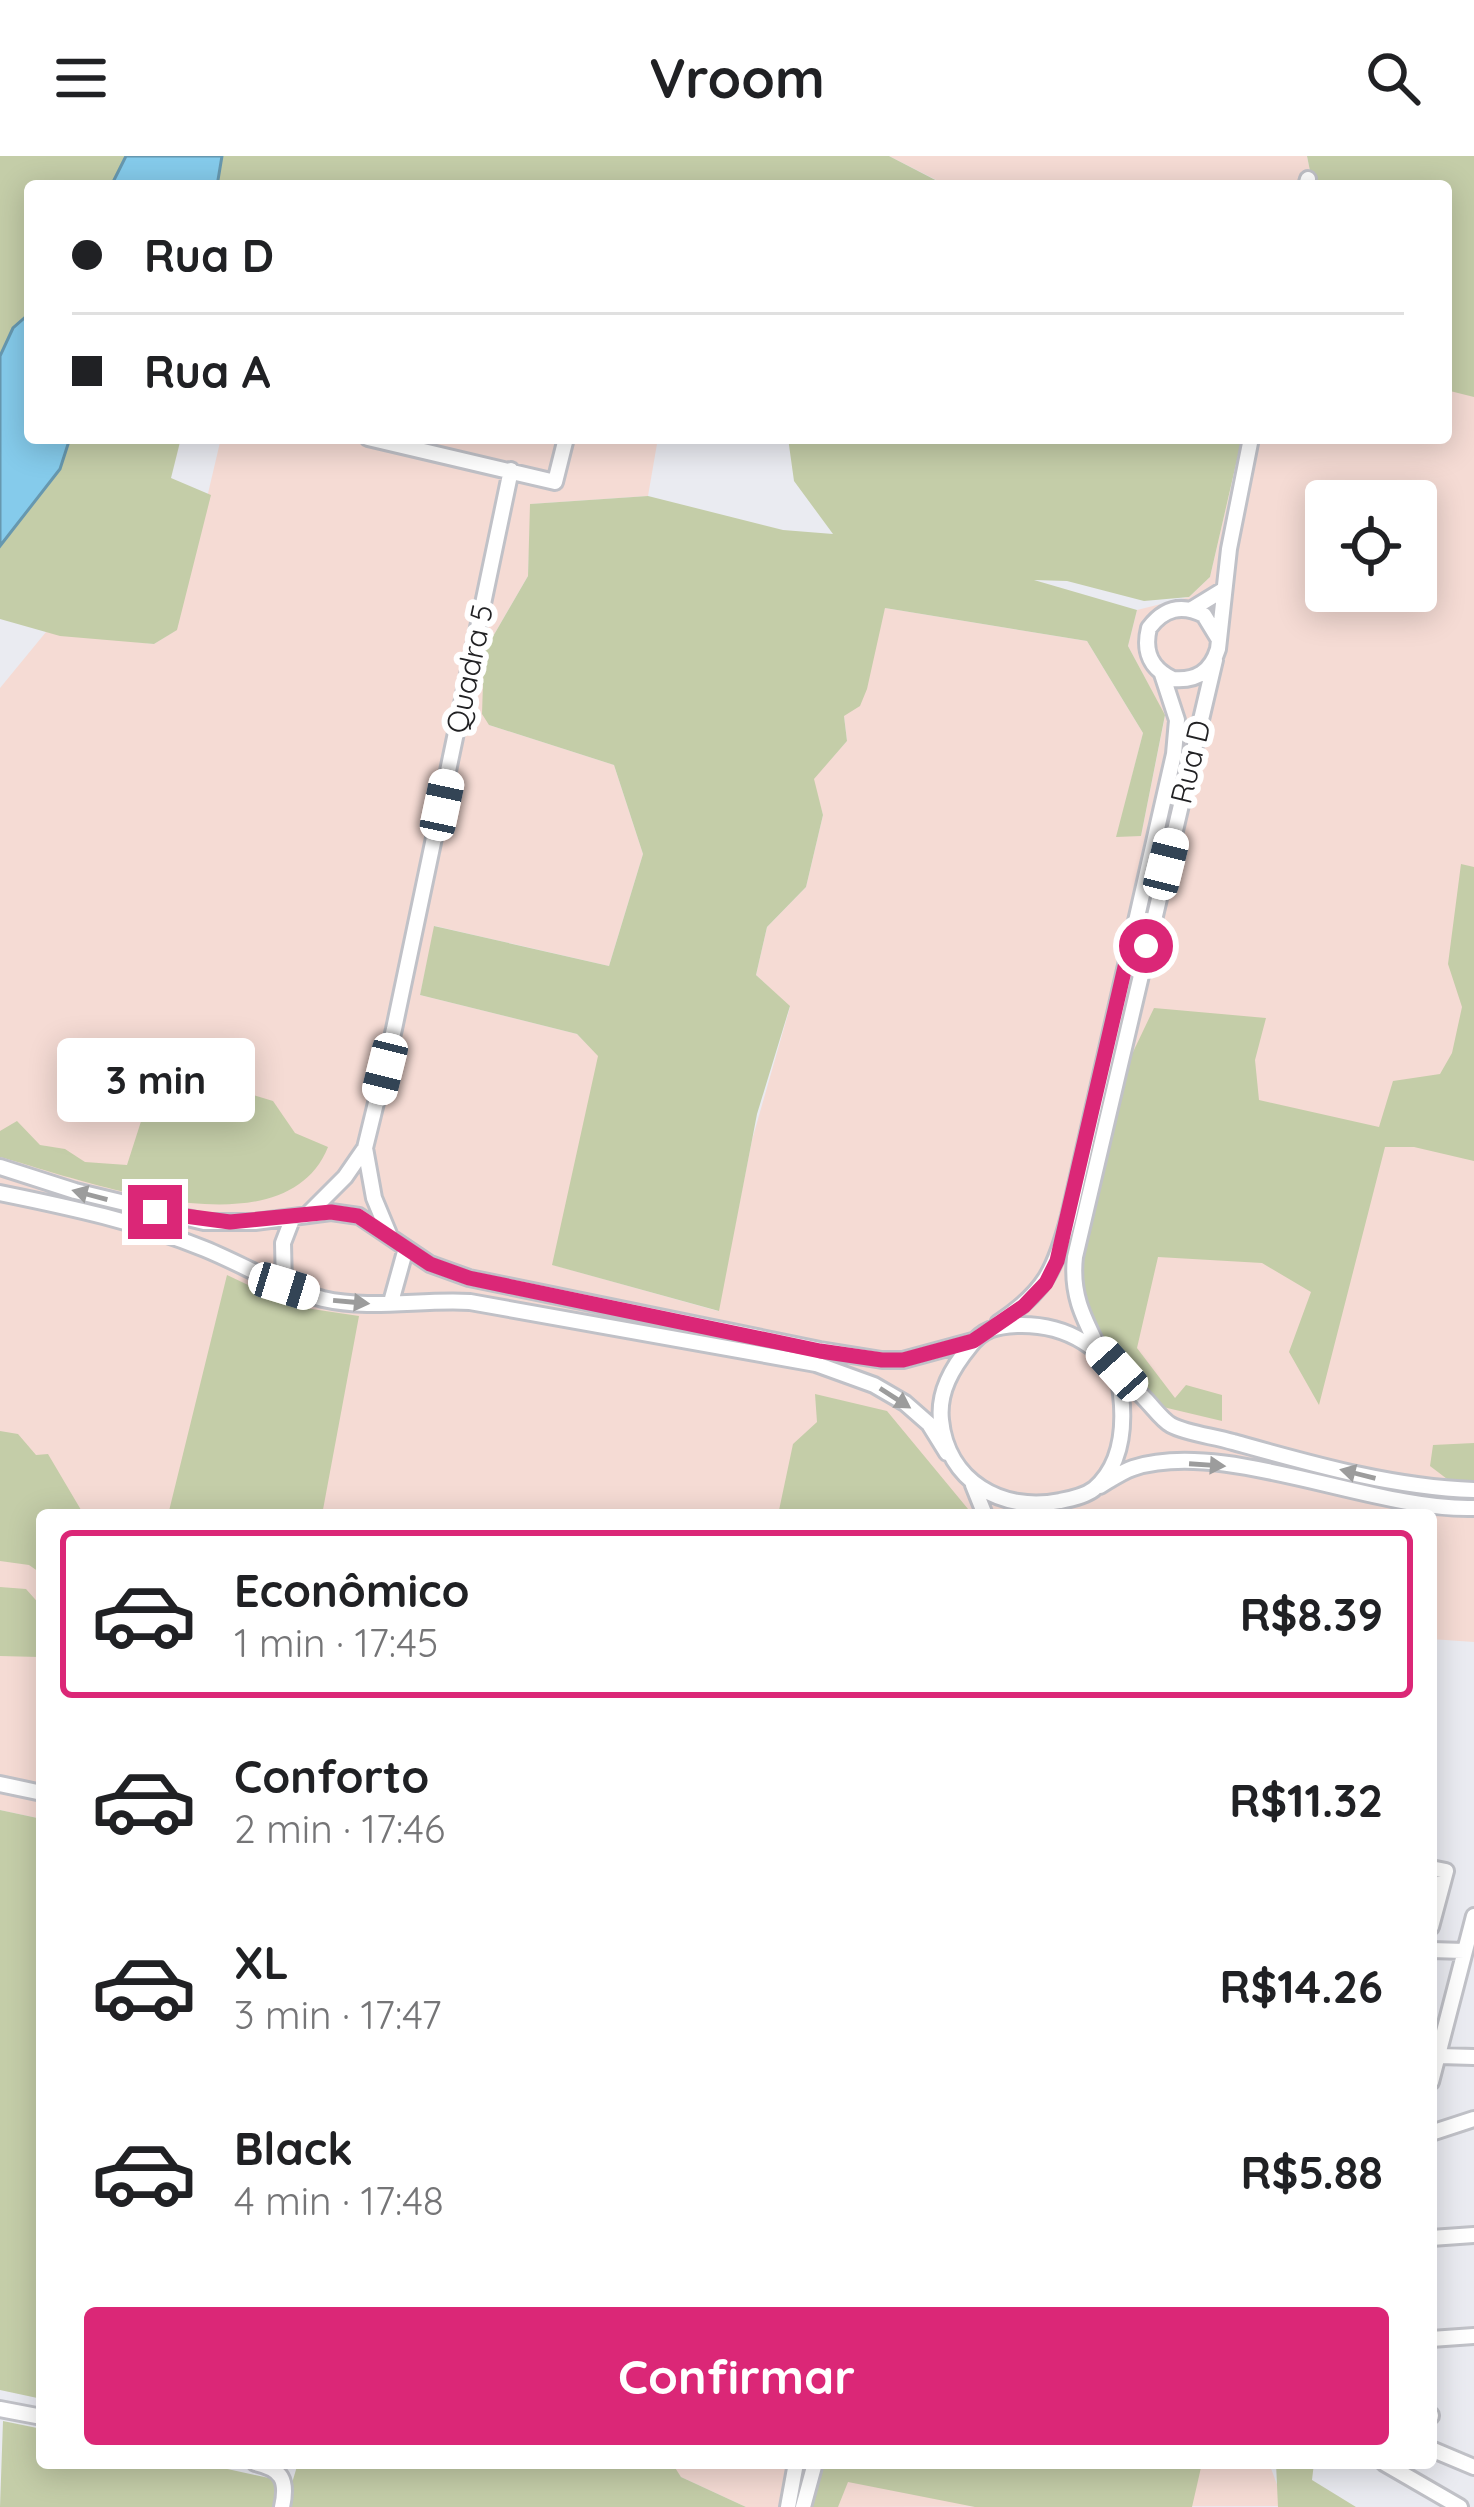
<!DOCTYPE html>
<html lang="pt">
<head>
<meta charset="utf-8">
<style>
  :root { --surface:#fff; --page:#f2f2f2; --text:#202124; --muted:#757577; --line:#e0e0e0; --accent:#db2777 }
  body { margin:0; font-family:Quicksand,sans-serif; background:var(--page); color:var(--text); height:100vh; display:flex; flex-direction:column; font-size:45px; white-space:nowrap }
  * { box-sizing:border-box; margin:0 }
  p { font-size:39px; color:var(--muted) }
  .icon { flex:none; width:66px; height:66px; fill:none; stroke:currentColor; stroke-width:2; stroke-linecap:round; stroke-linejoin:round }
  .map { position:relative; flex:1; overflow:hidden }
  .side { position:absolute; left:36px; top:1353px; width:1401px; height:960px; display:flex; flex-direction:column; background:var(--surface); border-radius:12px; box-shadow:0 6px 30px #0003 }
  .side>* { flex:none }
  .banner { position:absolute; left:24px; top:24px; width:1428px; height:264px; border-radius:12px; box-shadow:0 6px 30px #0003; display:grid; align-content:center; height:264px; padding:0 48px; background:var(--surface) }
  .fabs { position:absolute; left:1305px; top:324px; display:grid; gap:24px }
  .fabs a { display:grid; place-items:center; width:132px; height:132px; border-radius:12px; background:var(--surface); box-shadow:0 6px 30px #0003; font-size:60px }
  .end { position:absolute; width:54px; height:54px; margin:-27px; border:15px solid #db2777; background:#fff; box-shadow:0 0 0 6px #fff }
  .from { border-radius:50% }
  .bubble { position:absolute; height:84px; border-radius:12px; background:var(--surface); box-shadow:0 6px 30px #0003; font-size:39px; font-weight:700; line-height:84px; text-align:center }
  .car { position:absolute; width:36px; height:72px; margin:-36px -18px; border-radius:15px; box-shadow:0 0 9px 3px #0007; background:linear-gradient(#fff 24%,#345 0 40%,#fff 0 76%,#345 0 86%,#fff 0) }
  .banner b { display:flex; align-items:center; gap:42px; height:114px; font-size:45px }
  .banner b+b { border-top:3px solid var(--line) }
  .banner i { width:30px; height:30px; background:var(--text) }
  ul { padding:21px 0 0; list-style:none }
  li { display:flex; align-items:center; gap:36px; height:168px; margin:0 24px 18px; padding:0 24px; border:6px solid transparent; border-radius:12px }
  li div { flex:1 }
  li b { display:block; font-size:45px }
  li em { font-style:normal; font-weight:700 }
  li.current { border-color:var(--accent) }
  li>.icon { width:108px; height:108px; stroke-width:1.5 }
  .action { display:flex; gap:24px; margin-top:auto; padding:24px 48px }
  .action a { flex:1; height:138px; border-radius:12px; background:var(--accent); color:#fff; font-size:48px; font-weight:700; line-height:138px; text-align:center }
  header { display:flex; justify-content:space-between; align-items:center; height:156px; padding:0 48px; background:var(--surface); font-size:54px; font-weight:700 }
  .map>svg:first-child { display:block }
  .industrial { fill:#f5dbd4; fill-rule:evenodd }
  .green { fill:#c4cda8 }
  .water { fill:#85cbeb; stroke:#6798af; stroke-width:3 }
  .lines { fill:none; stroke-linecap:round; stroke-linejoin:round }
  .minor-casing { stroke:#c0c1c7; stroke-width:20 }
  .minor { stroke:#fff; stroke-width:14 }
  .oneway { fill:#9c9c9c }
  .route { stroke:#db2777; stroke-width:15 }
  .labels { text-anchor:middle; stroke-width:12; stroke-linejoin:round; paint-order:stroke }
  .street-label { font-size:30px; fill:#222224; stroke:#fff }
</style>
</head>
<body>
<header><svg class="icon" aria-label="menu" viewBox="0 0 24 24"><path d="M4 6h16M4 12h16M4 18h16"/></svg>Vroom<svg class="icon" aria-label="search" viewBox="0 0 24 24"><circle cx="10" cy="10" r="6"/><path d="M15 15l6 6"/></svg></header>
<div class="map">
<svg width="1474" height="2351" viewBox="0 0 1474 2351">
  <rect width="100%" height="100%" fill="#eaebf1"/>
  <path class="industrial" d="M889,0h418l6,30h-365z
    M1446,233l28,7v1246l-43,-3v-124h-1389v304l-42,-9v-1122l46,-56 108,12 22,-14 45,-192 274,3 163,-3 -10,58 -117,8 -3,72 -44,76 5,73 125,40 29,89 -34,112 -174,-40 -15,69 157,39 22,22 -46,209 165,46 34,-171 38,-133 -34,-32 11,-48 39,-40 17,-72 -10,-36 34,-38 -3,-25 41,-108 202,33 56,92 -26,103h24l24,-120 -37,-70 9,-36 52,-13 21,-20 32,-139h204zM1326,345h90v90h-90z
    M669,2307h600l16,43 -539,1 -65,-30z"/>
  <path class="green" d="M0,0h126l-15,30h-81v127l-17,15 -13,28z
    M222,0h667l58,30h-730z
    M1307,0h167v241l-28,-7v-204h-133z
    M70,282h111l-10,40 40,17 -34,135 -23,14 -94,-8 -60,-17v-73l60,-77z
    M788,282h454l-32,139 -21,20 -45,4 -77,-20 -33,-1 103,30 -9,36 37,69 -24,121 -25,1 27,-104 -56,-92 -202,-33 -18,81 -7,17 -16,10 3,25 -33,38 9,36 -17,72 -39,40 -11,48 34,31 -33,108 -38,197 -167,-46 46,-209 -21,-22 -157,-39 14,-69 175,40 34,-112 -29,-89 -125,-40 -7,-11 2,-62 44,-76 2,-72 118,-8 135,34 50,4 -39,-53z
    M1461,708l13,3v294l-60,-14h-29l-66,258 -30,-53 22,-60 -49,-29 -104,-6 -21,91 38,50 11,-13 36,10v26l-59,-14 -69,-80 -12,-22 -3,-33 44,-199 31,-65 112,10 -11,42 4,40 120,27 14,-46 47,-7 12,-21 10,-46 -14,-43z
    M89,884l62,24 122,37 22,32 33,14c-44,110 -248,32 -328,10v-26l17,-10 23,24 25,4 20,13 42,3 17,-53 -12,-9 -63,-13z
    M227,1119l65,31 67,10 -37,199h-154z
    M815,1238l72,17 86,104h-195l15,-71 24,-22z
    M0,1275l18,3 18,21 12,-1 36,61h-42v59l-13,-9 -29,-4z
    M1474,1287v42l-23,-3 -21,-16 3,-21z
    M0,1431l26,2 16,18 -3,50 -39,-1z
    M0,1654l42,9v580l-42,-9z
    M3,2265l39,8v34h158l92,20 6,-20h374l9,14 65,30h-746z
    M825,2307h377l-10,44h-217l-127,-25 -10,25h-26z
    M1276,2307h38l-2,17 44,27h-78z"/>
  <path class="water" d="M126,0h96l-5,30h-106z
    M30,157v125h40l-10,31 -60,77v-190l13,-28z"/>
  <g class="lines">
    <g class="minor-casing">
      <path id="minor" d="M1306,30l2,-7
        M368,282l187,44 11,-44
        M1192,453l31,-19
        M1218,482l-14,-23c-22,-11 -40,-7 -55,13 -6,24 2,41 24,51 23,2 38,-7 45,-30l11,-100 22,-111
        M365,992l9,50 15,36
        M0,1011l75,24 129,31h51l76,-10 28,4 71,48 39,14 351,72 62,10h21l70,-19
        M0,1037c69,14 139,29 205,56 39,16 76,39 118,50 47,11 99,0 147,3l346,62 58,21 31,18 24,21 18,29
        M308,1058l37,-37 20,-29 29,-119 117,-559
        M284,1130l-1,-43 10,-26
        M391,1146l15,-54
        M998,1167c47,-31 57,-53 71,-107l105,-462 3,-34 -15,-46
        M1098,1191c-16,-32 -27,-54 -23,-90l140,-597
        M1117,1213c8,39 11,91 -23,120 -9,7 -23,10 -34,12 -58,12 -113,-20 -119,-81 -3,-28 11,-52 29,-74 13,-17 26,-20 47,-21 63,-2 88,33 128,74 8,8 17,21 26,26 17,9 43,11 62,17 79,22 158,45 241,48
        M973,1329l12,30
        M1100,1330c10,-6 21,-14 33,-18 91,-30 240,43 341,40
        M0,1628l42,9
        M1431,1712l15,3 -15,56
        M1431,1794l33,1
        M1439,1900l35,1
        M1431,1926l43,-166
        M1431,1977l43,-14
        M1431,2082l43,-3
        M1431,2183l43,-3
        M0,2253l42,8
        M1431,2260v-1
        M1431,2293l43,18
        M255,2307c27,6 33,17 27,44
        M1384,2307l76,44
        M788,2351l8,-44
        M803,2351l12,-44"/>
    </g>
    <use href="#minor" class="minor"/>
  </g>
  <defs><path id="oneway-solid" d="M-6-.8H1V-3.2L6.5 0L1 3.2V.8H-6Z" transform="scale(3)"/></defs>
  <g class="oneway">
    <use href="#oneway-solid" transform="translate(90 1039) rotate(-165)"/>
    <use href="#oneway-solid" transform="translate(351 1146) rotate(5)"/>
    <use href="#oneway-solid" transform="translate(895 1242) rotate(33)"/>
    <use href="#oneway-solid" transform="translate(1207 1309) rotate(4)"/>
    <use href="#oneway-solid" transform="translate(1358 1318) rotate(-166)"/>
  </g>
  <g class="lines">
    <path class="route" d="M155,1056l75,10 101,-10 27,4 72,48 39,14 351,73 62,9h21l70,-19 51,-35 22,-23 11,-22 71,-307 3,-8h15"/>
  </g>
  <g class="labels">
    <g class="street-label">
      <text transform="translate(470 513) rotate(-78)" y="10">Quadra 5</text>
      <text transform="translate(1191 606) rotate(-76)" y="10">Rua D</text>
    </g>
  </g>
</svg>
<div class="fabs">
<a><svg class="icon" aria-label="locate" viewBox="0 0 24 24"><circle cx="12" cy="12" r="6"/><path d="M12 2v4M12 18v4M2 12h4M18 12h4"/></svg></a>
</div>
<i class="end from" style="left:1146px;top:790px"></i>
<i class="end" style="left:155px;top:1056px"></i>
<div class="bubble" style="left:57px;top:882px;width:198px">3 min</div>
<i class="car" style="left:442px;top:649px;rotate:12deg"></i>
<i class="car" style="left:1166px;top:708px;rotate:14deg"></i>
<i class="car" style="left:385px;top:913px;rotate:194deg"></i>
<i class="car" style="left:284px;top:1130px;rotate:107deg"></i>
<i class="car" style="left:1117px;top:1213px;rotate:318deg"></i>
<div class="banner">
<b><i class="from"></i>Rua D</b>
<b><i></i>Rua A</b>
</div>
<section class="side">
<ul>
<li class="current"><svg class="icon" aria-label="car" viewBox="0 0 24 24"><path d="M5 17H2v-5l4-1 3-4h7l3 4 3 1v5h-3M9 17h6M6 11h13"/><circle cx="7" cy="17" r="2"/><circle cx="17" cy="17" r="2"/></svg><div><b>Econômico</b><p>1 min · 17:45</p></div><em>R$8.39</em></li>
<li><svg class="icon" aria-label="car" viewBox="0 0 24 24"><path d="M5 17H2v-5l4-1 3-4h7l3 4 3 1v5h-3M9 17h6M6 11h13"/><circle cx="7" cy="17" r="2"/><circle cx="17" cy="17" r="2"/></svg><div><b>Conforto</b><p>2 min · 17:46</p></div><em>R$11.32</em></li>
<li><svg class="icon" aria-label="car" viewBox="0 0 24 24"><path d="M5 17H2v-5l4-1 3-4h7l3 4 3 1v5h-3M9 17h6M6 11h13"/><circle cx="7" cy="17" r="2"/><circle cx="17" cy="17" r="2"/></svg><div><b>XL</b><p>3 min · 17:47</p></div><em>R$14.26</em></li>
<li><svg class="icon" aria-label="car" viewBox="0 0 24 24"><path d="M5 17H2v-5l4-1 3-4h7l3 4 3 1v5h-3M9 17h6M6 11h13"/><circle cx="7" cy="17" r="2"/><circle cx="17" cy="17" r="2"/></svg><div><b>Black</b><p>4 min · 17:48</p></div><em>R$5.88</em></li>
</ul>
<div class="action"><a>Confirmar</a></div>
</section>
</div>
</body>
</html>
